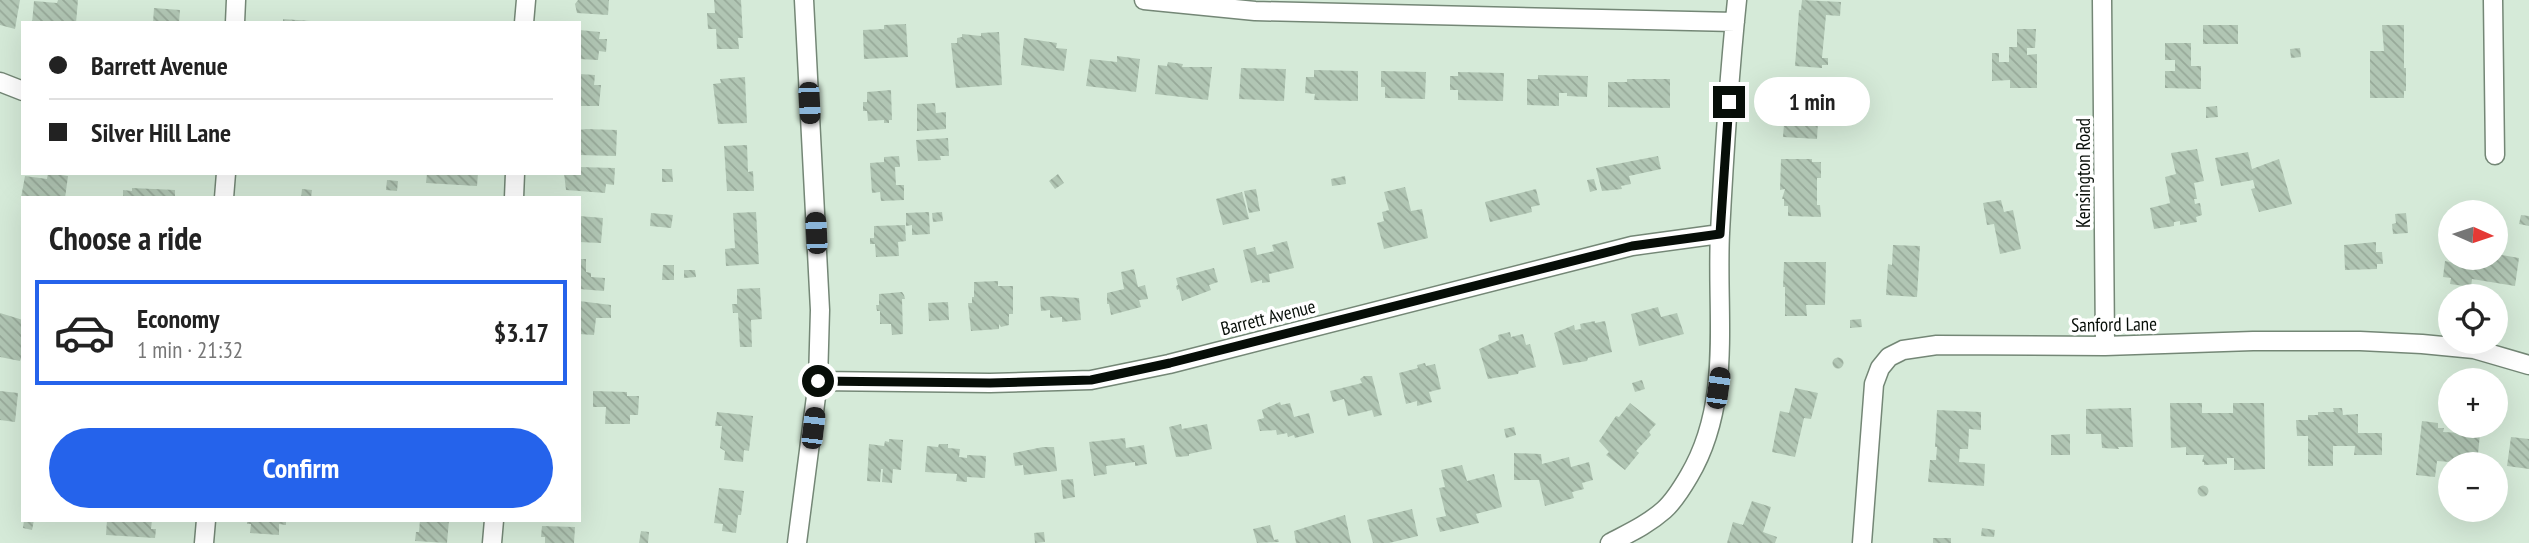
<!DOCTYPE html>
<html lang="en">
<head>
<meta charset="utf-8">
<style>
  :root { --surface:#fff; --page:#f2f2f2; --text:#222; --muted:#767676; --line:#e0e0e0; --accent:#2563eb }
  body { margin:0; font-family:"PT Sans Narrow",sans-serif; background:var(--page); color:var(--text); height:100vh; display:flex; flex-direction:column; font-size:26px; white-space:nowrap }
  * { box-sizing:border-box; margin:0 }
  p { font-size:23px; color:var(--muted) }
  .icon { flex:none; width:38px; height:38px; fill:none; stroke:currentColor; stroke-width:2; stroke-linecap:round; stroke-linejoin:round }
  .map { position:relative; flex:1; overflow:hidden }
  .panel { position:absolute; left:21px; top:196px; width:560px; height:326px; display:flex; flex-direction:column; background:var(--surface); border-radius:0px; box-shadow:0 7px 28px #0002 }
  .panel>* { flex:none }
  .guide { position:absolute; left:21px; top:21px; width:560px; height:154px; border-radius:0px; box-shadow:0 7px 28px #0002; display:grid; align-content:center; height:154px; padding:0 28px; background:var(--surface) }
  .needle { width:46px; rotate:93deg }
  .fabs { position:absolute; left:2438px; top:200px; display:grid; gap:14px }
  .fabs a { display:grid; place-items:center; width:70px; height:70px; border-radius:50%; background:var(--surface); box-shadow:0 7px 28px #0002; font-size:35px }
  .end { position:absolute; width:32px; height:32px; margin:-16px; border:9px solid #070e08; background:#fff; box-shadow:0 0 0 4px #fff }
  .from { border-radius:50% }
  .bubble { position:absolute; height:49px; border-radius:24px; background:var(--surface); box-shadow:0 7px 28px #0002; font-size:23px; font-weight:700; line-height:49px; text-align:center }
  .car { position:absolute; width:21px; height:42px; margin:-21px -10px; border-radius:9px; box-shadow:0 0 5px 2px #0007; background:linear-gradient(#222 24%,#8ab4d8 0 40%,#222 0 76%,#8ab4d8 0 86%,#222 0) }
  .guide b { display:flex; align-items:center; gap:24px; height:66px; font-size:26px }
  .guide b+b { border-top:2px solid var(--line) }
  .guide i { width:18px; height:18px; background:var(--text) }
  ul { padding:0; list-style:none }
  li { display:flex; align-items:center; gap:21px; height:105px; margin:0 14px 10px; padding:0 14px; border:4px solid transparent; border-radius:0px }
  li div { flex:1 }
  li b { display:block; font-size:26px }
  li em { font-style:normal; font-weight:700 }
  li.selected { border-color:var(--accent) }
  li>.icon { width:63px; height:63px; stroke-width:1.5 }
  h2 { padding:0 28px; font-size:32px; line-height:84px }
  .button { display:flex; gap:14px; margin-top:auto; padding:14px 28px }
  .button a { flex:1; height:80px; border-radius:42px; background:var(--accent); color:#fff; font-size:28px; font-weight:700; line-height:80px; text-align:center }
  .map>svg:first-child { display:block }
  .building { fill:url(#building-back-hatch) }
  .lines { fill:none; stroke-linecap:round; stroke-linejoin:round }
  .street-casing { stroke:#748776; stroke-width:21 }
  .street { stroke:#fff; stroke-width:18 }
  .route { stroke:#070e08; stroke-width:9 }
  .labels { text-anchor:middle; stroke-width:7; stroke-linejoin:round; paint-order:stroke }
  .street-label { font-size:19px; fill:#070e08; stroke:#fff }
</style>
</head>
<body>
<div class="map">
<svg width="2529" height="543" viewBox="0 0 2529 543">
  <defs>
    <pattern id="building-back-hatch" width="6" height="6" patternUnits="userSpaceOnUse" patternTransform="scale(1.75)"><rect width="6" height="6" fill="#b1c6b4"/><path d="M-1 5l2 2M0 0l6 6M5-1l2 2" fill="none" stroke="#97a999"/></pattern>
  </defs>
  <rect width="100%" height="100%" fill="#d5ead8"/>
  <path class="building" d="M0,0h20l-5,29 -15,-4z
    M58,0h20l-2,23h-44l2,-22 23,2z
    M578,0h31l-1,15 -31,-2 -2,-9z
    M714,0h27l2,38h-5l1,11h-22l-1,-20h-8l-1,-16h8z
    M1802,0l39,2 -1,14 -14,-1 -4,43h6v7h-6v3l-27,-2 4,-56h2z
    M154,8l26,2 -1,13h-26z
    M283,19l28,2 -1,2h-27z
    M906,24l2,33 -44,2 -1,-29 21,-1v-4z
    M2203,25h35v19h-35z
    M2382,25h22v43h2v23h-2v7h-34v-47h14z
    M2017,29h19l-1,19h-8v7l10,-1v34h-27v-8l-18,1v-28h7v9h10v-15h8z
    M579,30l21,2 -1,7h8l-1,13 -7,-1 -1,9 -19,-1z
    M999,32l3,53 -46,3 -5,-45h6v-5l5,-1v-3l19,2v-3z
    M1024,38l33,5 -1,5 11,1 -3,22 -43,-6z
    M2165,43h26v23h10v23l-36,-1v-17h10v-11h-10z
    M2300,48l1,9 -10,1 -1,-9z
    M1117,56l23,3 -4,33 -50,-6 4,-27 27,3z
    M1168,62l15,2 -1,3h30l-4,33 -53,-6 3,-29 9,1z
    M1241,68l45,1 -2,32 -45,-2z
    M1314,70l44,1v30l-44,-1 1,-6 -10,-1 1,-16h8z
    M1381,71l45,1 -1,27 -40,-1v-11h-4z
    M1458,72l46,1 -1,28 -45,-1v-10h-8v-14h8z
    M579,74l16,1 -1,10h7l-2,21h-20z
    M1538,75l50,1 -1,21 -20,-1v-3h-8v13l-32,-1v-26h11z
    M745,77l2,46 -29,1 -5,-40 8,-1 -1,-4z
    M1627,79h43v29l-62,-1v-25h19z
    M1788,83l32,3 -3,53 -34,-2 2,-26h3z
    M891,90l1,30h-3v3h-5v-3l-16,1 -1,-10h-4v-9h4v-10z
    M935,103l1,10 10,-1v17l-29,2v-27z
    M2217,106l1,11 -12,1v-11z
    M586,129l31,1 -1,26 -37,-1v-25z
    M948,138l1,18h-9l1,4 -23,1 -2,-21z
    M747,145l1,27 5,-1 1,20h-27l-3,-45z
    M2197,149l7,32 -10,2 3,16h-3l1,5 5,-1 2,12 -6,2 1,5 -17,3v-4l-6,1v4l-20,3 -4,-21 20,-5 -5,-26 11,-3 -5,-21z
    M2248,152l4,17 27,-10 13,45 -33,8 -8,-23 4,-1 -2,-8 -32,6 -6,-28z
    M899,156l1,11h-5l1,18h8v15l-23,1 -1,-9 -8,1 -2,-30 14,-1v-5z
    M1658,156l3,13 -32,7 2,8 -10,2 1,3 -20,2 -6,-23z
    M1781,159h31v3h9v16h-4v27h3l1,12 -33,-1v-10h-4v-7h-2l3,-10 -5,1z
    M579,167l36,1 -1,17 -8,-1 -1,9 -39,-3 -2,-17h15z
    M662,169h10l1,13h-11z
    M48,173l20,3 -3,22h-44l4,-22 22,3z
    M427,173h51l-1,13 -51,-3z
    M1058,174l6,9 -9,6 -6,-8z
    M1345,176l1,8 -14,2 -1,-7z
    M1594,179l3,11 -7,2 -3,-12z
    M387,180l11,1 -1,10 -11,-1z
    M1405,187l6,24 11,-2 6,29 -44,11 -7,-26 7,-2 -2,-9 7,-2 -5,-18z
    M132,188l43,2v8h-52v-8l9,1z
    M302,189l10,1 -1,8h-10z
    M1256,189l4,22 -11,2 -5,-22z
    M1536,189l4,16 -9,2 1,5 -42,10 -5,-20z
    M1242,192l7,27 -26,6 -7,-26z
    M2001,200l3,12 9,-2 8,39 -21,5 -6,-30 -7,1 -4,-22z
    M756,212l3,52 -33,2 -1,-17 10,-1 -2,-35z
    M929,212l1,22 -18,1v-10l-6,1v-13z
    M942,212l1,9 -10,1 -1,-9z
    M651,213l22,2 -2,13 -21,-2z
    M2406,213l2,20 -15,1 -1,-10 4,-1 -1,-9z
    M2521,215l8,1v10l-10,-2z
    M579,216l24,2 -2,25 -22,-1z
    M905,225l1,16 -8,1 1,14 -23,1 -1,-13h-5v-6h4v-12z
    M1287,241l7,27 -25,6 1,8 -8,1v-3l-11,3 -8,-33 12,-3 2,8 17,-4 -2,-6z
    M2376,242v10h6l1,12h-6v5l-32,1 -1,-25z
    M1893,245l27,1 -3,51 -31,-2 2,-31 4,1z
    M2496,254l23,4 -4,28 -43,-7 -1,8 -21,-3 1,-6 -8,-1 2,-16 9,2 1,-6h41z
    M579,259h7v13l5,1v4l14,1 -1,13 -25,-2z
    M1784,262h42l-1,43h-19l1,11h-22v-29h-2z
    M663,265h11v15h-12z
    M1214,268l4,14 -9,3 2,5 -29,11 -3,-12 -2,1 -1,-4 2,-1 -2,-7z
    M1134,269l4,18 7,-2 3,14 -9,1 2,7 -30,8 -2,-11h-2v-11l17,-4 -3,-17z
    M684,270h11l1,7 -12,1z
    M998,281v5h15v28h-4v11l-8,2 -2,-3v5l-28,2 -3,-28h4v-6h2v-15z
    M760,288l2,31 -11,1 1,27h-12l-2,-34h-5l-1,-9h5v-15z
    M902,292l2,3 1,4h-3l1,35 -11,1 -1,-11h-11v-13h-3l-1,-6h3v-11z
    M1049,296l30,2 2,22 -19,2v-5l-12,1v-8l-9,1 -1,-14z
    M579,301l32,4v13h-15l-2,17 -15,-1z
    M948,302l1,18 -20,1 -1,-18z
    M1658,307l3,10 16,-4 7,21 -45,12 -8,-32z
    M0,313l23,7v34l-3,7 -20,-4z
    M1861,319l1,8 -12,1v-8z
    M1595,321v2l10,-2 7,31 -24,6 -1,3 -24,4 -9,-32 20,-8 1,5 6,-1 -1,-5z
    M1510,332l1,5 12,-3 3,11 4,-1 6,23 -17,4 -1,3 -30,5 -9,-30 20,-9 -1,-5z
    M1832.5 363a5.5 5.5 0 1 1 11 0a5.5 5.5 0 1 1-11 0Z
    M1425,363l1,3 9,-2 6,25 -12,3 3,10 -15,4v-5l-11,3 -7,-31 19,-5 -1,-3z
    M1364,376h8l10,39 -8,2 -2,-7 -24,6 -4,-17 -11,3 -3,-11 32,-8 -2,-4z
    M1642,380l3,9 -10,3 -3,-9z
    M1795,388l23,5 -7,26 -7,-1 -9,39 -23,-5 8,-41 9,2z
    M0,391l18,2 -3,29 -15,-2z
    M593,391l34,1v4h12l-1,19h-8v9h-25l1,-17h-13z
    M1280,402l1,3 9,-2 4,14 15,-4 5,20 -19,5 -1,-3 -6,2 -1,-4 -10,2 -1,-5 -16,1 -3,-11 7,-2 -2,-8z
    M1630,403l26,21 -7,8 2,3 -15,16 3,2 -14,17 -19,-15 3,-3 -10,-11 17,-25 3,1z
    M2170,403h32v10h31v-10h31l1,66 -31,1v-12h-7v6l-23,1v-3h-2l2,-7h-18v-8l-15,1z
    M2131,408l2,39h-15l1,2 -17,-1 -1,-14h-15v-25z
    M2333,408h9l1,7 15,-1v19h24v22h-28l1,-9h-22v20h-25v-30h-11l-1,-16h12v-5h10v-3h16z
    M1937,410l44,2v18l-12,-1 -1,20h-8l-1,13 26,2 -1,22 -56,-4 2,-22h6l1,-13h-2z
    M717,412l36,4 -4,35 -5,-1 -1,12 -19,-2 1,-9 -5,-3 2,-22h-7z
    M2422,421l16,2v5h6l-1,4 37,2 -3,30 -40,-3 -2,16 -19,-2z
    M1181,424l1,5 25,-5 5,25 -23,5v2l-13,1 -7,-30z
    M1514,427l2,8 -10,3 -2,-9z
    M2070,434v21h-19v-20z
    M2511,437l18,2v30l-22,-3z
    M1125,438l1,10 18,-3 3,19 -12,2v-4l-29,4 1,8 -13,2 -5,-34z
    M889,439l14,1 -2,30 -8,-1 -1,14 -10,-1 1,-13h-2l-1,13 -13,-1 2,-37 15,2 1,-5 4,1z
    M939,444h9v4l12,1 -1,8 8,1v-3l19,1 -1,22 -18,-1v5l-11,-1 1,-7 -32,-2 2,-26 11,1z
    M1043,447h11l3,24 -33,4 -1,-10 -8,1 -2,-13z
    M1514,453l27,1 1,10 27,-7 2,10 18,-5 4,18 -11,3 2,6 -12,3 2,6 -29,8 -6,-26h-25z
    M1462,465l5,16 27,-7 8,33 -26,7 3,9 -39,9 -4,-14 10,-2 -7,-28 6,-1 -4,-17z
    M1073,479l2,18 -12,2 -2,-19z
    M2197.5 491a5.5 5.5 0 1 1 11 0a5.5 5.5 0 1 1-11 0Z
    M719,488l25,3 -3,24h-3l-2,18 -14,-2 1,-7 -9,-1z
    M1752,501l19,6 -8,25 14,5 -2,6h-48l6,-21 10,3z
    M1412,509l6,27 -29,7h-16l-6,-23z
    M1345,515l6,28h-55l-2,-12z
    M24,520h10l-2,10 -9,-2z
    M107,520h45l-1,9h5l-1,9 -49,-3z
    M247,520h39v5l-7,-1v11l-29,-2 1,-9h-4z
    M420,520h29l-2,23 -32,-2 1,-9h3z
    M1270,525l4,15 4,-1 1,3 -22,1 -4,-14z
    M542,526l33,1 -1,16h-29v-6h-4z
    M1982,528l13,2 -1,7 -13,-1z
    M641,531l8,1 -1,11h-9z
    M1044,532l1,10 -10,1 -1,-10z
    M1933,538h18v5h-18z"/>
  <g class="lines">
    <g class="street-casing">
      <path id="street" d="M1144,0l111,11 480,11
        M2102,0l3,346
        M2493,0l2,155
        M235,23l1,-23
        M524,23l2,-23
        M0,82l23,9
        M224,198l2,-25
        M514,198l1,-25
        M818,381l172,2 101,-3 78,-16 463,-118 88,-12
        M204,543l2,-23
        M492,543l2,-23
        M797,543l21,-162 2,-71 -16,-310
        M1610,543c19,-10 37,-18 54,-33 10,-9 18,-22 25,-34 44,-74 27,-161 31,-243 4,-78 9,-156 17,-233
        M1862,543l12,-159 6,-16 9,-11 14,-7 34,-5 168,1 148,-5h107l62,3 52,5 55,16"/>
    </g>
    <use href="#street" class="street"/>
  </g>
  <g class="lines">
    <path class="route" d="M818,381l172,2 101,-3 79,-17 462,-117 88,-12 9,-132"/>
  </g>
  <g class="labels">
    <g class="street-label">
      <text transform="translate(2083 173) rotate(-90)" y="7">Kensington Road</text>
      <text transform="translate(1268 317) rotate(-14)" y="7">Barrett Avenue</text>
      <text transform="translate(2114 324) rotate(-1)" y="7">Sanford Lane</text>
    </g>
  </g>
</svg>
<div class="fabs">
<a><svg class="needle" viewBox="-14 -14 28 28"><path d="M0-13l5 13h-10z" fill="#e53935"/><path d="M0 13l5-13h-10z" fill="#767676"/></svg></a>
<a><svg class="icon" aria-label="locate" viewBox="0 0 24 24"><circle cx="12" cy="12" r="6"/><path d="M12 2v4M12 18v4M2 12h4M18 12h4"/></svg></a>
<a>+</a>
<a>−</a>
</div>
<i class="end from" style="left:818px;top:381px"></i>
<i class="end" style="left:1729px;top:102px"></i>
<div class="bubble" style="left:1754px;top:77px;width:116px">1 min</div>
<i class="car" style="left:809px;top:103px;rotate:177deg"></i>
<i class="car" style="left:816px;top:233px;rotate:357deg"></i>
<i class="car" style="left:1718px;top:388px;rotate:8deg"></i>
<i class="car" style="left:813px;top:428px;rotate:7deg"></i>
<div class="guide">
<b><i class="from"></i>Barrett Avenue</b>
<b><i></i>Silver Hill Lane</b>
</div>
<section class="panel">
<h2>Choose a ride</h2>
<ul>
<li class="selected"><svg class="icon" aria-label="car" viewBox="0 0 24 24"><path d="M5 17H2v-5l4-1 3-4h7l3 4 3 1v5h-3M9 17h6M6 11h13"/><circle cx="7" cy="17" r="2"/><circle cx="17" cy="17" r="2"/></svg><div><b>Economy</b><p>1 min · 21:32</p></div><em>$3.17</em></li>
</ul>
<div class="button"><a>Confirm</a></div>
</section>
</div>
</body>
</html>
